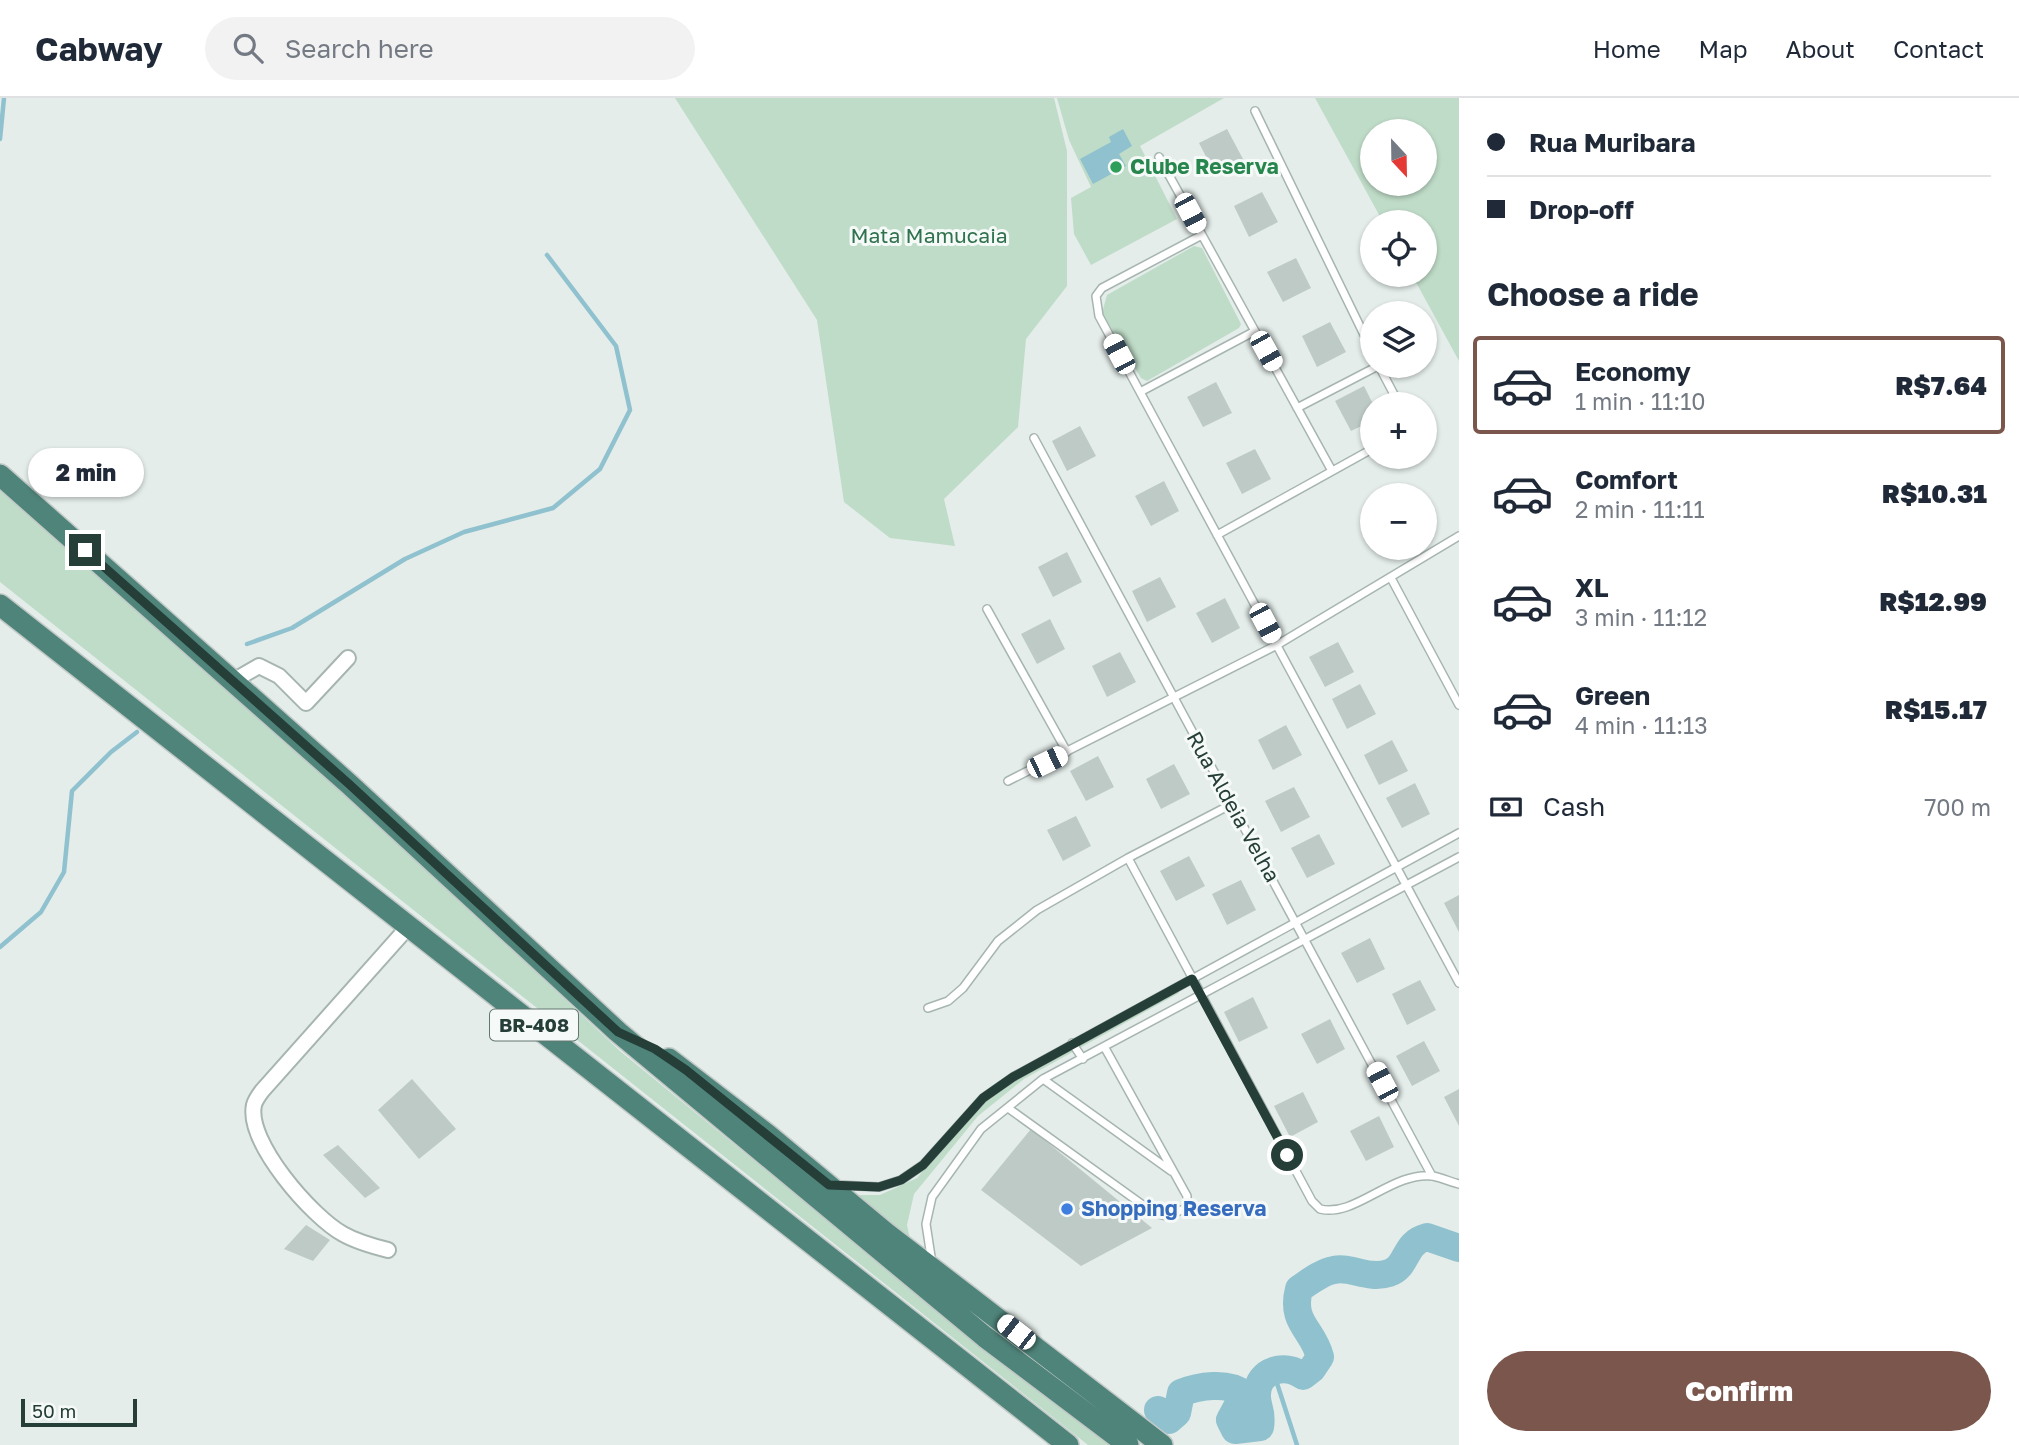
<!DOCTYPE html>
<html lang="en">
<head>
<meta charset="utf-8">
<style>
  :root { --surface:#fff; --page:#f2f2f3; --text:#1f2937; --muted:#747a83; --line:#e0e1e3; --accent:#7a564c }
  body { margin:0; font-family:"Golos Text",sans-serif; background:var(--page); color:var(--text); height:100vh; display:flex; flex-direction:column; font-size:26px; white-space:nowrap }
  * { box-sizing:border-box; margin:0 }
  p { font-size:23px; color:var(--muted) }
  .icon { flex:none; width:38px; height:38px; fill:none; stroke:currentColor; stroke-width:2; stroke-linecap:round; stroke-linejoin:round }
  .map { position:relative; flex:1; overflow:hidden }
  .sheet { display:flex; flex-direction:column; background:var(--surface); width:560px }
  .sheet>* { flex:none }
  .hud { display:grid; align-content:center; height:154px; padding:0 28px; background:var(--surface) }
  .needle { width:46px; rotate:158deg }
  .fabs { position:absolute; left:1360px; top:21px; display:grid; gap:14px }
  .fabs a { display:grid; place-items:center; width:77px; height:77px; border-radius:50%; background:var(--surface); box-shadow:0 2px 5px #0004; font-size:35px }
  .scale { position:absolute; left:21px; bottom:18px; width:116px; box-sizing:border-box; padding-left:7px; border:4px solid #253e38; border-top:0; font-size:19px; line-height:24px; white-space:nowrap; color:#253e38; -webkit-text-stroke:5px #f5f9f7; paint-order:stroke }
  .end { position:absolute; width:32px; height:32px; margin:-16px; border:9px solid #253e38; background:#fff; box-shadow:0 0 0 4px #fff }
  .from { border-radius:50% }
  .bubble { position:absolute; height:49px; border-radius:24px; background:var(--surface); box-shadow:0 2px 5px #0004; font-size:23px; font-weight:800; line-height:49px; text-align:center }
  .car { position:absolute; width:21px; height:42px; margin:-21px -10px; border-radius:9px; box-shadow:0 0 5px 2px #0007; background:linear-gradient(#fff 24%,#345 0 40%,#fff 0 76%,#345 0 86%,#fff 0) }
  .hud b { display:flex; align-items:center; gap:24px; height:66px; font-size:26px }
  .hud b+b { border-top:2px solid var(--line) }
  .hud i { width:18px; height:18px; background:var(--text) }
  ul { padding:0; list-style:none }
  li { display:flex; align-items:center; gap:21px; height:98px; margin:0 14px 10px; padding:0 14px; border:4px solid transparent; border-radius:7px }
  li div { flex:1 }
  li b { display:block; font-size:26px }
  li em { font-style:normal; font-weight:800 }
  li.active { border-color:var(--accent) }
  li>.icon { width:63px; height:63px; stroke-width:1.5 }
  h2 { padding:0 28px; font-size:32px; line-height:84px }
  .pay { display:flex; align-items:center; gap:18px; height:77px; padding:0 28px; font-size:26px }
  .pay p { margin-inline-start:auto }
  .button { display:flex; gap:14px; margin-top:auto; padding:14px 28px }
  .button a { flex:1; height:80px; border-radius:42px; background:var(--accent); color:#fff; font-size:28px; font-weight:800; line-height:80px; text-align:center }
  header { display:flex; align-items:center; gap:42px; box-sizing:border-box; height:98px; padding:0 35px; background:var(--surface); border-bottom:2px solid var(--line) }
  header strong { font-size:33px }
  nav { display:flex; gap:38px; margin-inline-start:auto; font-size:24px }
  .search { width:490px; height:63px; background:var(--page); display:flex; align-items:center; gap:18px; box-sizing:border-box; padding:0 24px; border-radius:38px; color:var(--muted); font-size:26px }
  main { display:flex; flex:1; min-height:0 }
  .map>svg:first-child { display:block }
  .green { fill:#bfdcc8; fill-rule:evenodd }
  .water { fill:#90c1ce }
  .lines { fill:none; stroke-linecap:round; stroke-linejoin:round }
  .stream { stroke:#90c1ce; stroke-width:4.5 }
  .river { stroke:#90c1ce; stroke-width:28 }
  .building { fill:#bdcac6 }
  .service-casing { stroke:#a7b5b1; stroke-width:10 }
  .minor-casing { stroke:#a7b5b1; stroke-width:18 }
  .trunk-casing { stroke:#c2c9c7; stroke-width:24 }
  .service { stroke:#fff; stroke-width:7 }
  .minor { stroke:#fff; stroke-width:14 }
  .trunk { stroke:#4f847a; stroke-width:21 }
  .route { stroke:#253e38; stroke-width:9 }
  .leisure-dot { fill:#2e9e5b; stroke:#f5f9f7; stroke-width:2.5 }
  .shop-dot { fill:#3f7fe0; stroke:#f5f9f7; stroke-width:2.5 }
  .labels { text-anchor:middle; stroke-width:6; stroke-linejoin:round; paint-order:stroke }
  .shield { fill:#f5f9f7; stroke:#637671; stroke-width:2 }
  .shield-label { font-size:19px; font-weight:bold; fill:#253e38 }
  .leisure-label { font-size:21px; font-weight:bold; fill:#27864d; stroke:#f5f9f7; text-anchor:start }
  .park-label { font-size:21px; fill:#31724e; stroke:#f5f9f7 }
  .street-label { font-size:21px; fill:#253e38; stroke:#f5f9f7 }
  .shop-label { font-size:21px; font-weight:bold; fill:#366cbe; stroke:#f5f9f7; text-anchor:start }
</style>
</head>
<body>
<header>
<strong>Cabway</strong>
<div class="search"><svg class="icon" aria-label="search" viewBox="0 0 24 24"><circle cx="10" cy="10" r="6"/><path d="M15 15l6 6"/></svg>Search here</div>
<nav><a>Home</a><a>Map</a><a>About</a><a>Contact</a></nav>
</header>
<main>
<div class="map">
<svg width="1459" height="1347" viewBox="0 0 1459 1347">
  <rect width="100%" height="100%" fill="#e4edea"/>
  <path class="green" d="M675,0h379l13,53v135l-41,53 -8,88 -74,72 11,47 -65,-8 -46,-36 -27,-182z
    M1057,0h167l-84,48 37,73 -86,46 -17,-31 -3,-36 20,-11 -22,-47z
    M1315,0h144v263l-47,-86h12v-53h-41zM1424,33v53h-52v-53z
    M1194,148l8,2 39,76 -2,4 -92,53 -6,-3 -39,-65 5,-18z
    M0,392l266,230 354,331 197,161 296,233h-25l-1088,-863z
    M1177,890l2,5 -155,86 -46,37 -64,78 -7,31 5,23 -61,-53h29l37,-17 62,-73 27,-21z"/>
  <path class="water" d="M1123,31l9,17 -13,8 7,12 -33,18 -13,-25 31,-17 -2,-5z"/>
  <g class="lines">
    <path class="stream" d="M0,41l4,-41
      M247,546l45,-16 113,-69 59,-27 89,-24 47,-39 30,-59 -14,-64 -69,-91
      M0,849l41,-35 23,-40 8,-81 39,-39 26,-20
      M1273,1273l24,74"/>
    <path class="river" d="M1158,1312l11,10 8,-7 4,-20c17,-7 47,-12 63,1l-14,26 5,10 25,-3c3,-17 -4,-20 -3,-33 1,-25 29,-31 46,-18l9,-7 8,-12c-7,-28 -30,-34 -21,-68 10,-7 23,-17 35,-19 17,-4 34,10 55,3 20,-7 14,-30 38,-36l32,11"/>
  </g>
  <path class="building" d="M1227,31l16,30 -28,15 -16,-31z
    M1262,94l16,30 -29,15 -15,-31z
    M1296,160l15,30 -28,14 -16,-30z
    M1330,224l16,30 -29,15 -15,-31z
    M1216,284l16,31 -29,14 -16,-30z
    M1364,288l9,18 -1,17 -21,10 -16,-30z
    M1080,328l16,30 -29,15 -15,-30z
    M1255,351l16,30 -29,15 -16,-31z
    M1164,383l15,30 -28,15 -16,-30z
    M1067,454l15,30 -29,15 -15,-30z
    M1160,479l16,30 -29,15 -15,-31z
    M1225,500l15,30 -28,15 -16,-30z
    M1050,521l15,30 -28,15 -16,-30z
    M1338,544l16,30 -29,15 -16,-30z
    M1120,554l16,30 -29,15 -15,-31z
    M1360,586l16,30 -29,15 -15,-30z
    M1286,627l16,30 -29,15 -15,-30z
    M1392,642l16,31 -29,14 -15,-30z
    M1098,658l16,31 -28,14 -16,-30z
    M1174,666l16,30 -29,15 -15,-30z
    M1415,685l15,31 -28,14 -16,-30z
    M1294,689l16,30 -29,15 -16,-31z
    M1076,718l15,30 -28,15 -16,-31z
    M1319,736l16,30 -28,14 -16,-30z
    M1189,758l16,30 -29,15 -16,-30z
    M1241,782l15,30 -29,15 -15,-31z
    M1459,797v37l-15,-29z
    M1370,840l15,31 -28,14 -16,-30z
    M1420,882l16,30 -29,15 -15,-31z
    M1253,899l15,31 -29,14 -15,-30z
    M1330,921l15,30 -28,15 -16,-30z
    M1424,943l16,30 -28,15 -16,-30z
    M412,981l44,50 -37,30 -41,-49z
    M1459,991v37l-15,-29z
    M1303,994l15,30 -28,15 -16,-31z
    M1379,1018l15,31 -28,14 -16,-30z
    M1031,1031l121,99 -71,38 -100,-76z
    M338,1047l42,43 -15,10 -42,-43z
    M306,1127l24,15 -17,21 -29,-12z"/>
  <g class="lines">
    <g class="service-casing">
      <path id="service" d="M1255,13l117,240
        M1159,59l173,314
        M1202,137l-100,53 -6,8 3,20 360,667
        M1379,268l20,38
        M1140,294l115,-61
        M1297,310l81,-42
        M1034,340l398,738
        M1217,437l155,-86
        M1391,480l68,127
        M987,511l80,143
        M1008,683l269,-136 182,-109
        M1128,760l184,343 8,8c35,9 72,-38 113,-33 9,2 18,6 26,8
        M928,910l20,-7 15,-13 35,-47 39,-31 91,-52 104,-54
        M1072,945l11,16
        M1043,981l128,92
        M1008,1010l146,105 12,3 21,-8v-12l-82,-148
        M837,1087l42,2 22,-7 22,-15 60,-67 30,-21 446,-244
        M932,1165l-6,-39 6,-27 49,-68 62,-50 416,-222"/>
    </g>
    <g class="minor-casing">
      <path id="minor" d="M233,583l26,-15 20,10 27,27 42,-45
        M388,1152c-16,-4 -31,-8 -45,-16 -31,-17 -97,-92 -89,-129 1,-4 5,-10 8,-14l147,-165"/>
    </g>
    <g class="trunk-casing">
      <path id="trunk" d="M0,377l349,309 269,248 367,305 143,108
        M0,507l1068,840
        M669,961l99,76 118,98 276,212"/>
    </g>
    <use href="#service" class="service"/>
    <use href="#minor" class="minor"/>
    <use href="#trunk" class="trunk"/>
  </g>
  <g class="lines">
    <path class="route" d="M85,452l264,234 269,248 37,17 31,21 143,115 50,2 22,-7 22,-15 60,-67 30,-21 179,-98 95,176"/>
  </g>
  <circle class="leisure-dot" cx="1116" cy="69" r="7"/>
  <circle class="shop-dot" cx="1067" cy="1111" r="7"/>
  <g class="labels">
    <rect class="shield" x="490" y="911.5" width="88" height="31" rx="5"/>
    <g class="shield-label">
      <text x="534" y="934">BR-408</text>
    </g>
    <g class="leisure-label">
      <text x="1130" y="76">Clube Reserva</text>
    </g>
    <g class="park-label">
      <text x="929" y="145">Mata Mamucaia</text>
    </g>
    <g class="street-label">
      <text transform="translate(1233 709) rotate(61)" y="7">Rua Aldeia Velha</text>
    </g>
    <g class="shop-label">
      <text x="1081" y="1118">Shopping Reserva</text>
    </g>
  </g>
</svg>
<div class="fabs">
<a><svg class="needle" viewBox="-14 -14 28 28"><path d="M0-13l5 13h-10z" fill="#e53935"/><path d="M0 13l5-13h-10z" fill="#747a83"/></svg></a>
<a><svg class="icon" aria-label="locate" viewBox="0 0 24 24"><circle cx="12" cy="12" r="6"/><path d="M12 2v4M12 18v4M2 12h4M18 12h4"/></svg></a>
<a><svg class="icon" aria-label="layers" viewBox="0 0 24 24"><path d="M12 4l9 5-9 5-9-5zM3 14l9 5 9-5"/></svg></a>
<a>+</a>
<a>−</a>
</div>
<div class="scale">50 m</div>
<i class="end from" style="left:1287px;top:1057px"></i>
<i class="end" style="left:85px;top:452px"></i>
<div class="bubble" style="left:28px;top:350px;width:116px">2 min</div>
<i class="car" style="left:1190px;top:115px;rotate:152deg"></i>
<i class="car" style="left:1266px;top:253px;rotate:151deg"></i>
<i class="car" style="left:1119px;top:256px;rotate:332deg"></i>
<i class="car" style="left:1265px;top:525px;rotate:152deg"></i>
<i class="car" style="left:1047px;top:664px;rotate:64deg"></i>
<i class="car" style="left:1382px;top:984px;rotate:332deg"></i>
<i class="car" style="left:1016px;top:1234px;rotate:308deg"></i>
</div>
<section class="sheet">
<div class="hud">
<b><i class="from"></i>Rua Muribara</b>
<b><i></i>Drop-off</b>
</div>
<h2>Choose a ride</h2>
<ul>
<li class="active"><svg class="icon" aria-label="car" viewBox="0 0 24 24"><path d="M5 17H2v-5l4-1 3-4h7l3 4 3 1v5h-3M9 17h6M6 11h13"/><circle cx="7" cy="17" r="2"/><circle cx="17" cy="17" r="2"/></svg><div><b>Economy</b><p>1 min · 11:10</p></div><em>R$7.64</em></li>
<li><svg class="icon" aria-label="car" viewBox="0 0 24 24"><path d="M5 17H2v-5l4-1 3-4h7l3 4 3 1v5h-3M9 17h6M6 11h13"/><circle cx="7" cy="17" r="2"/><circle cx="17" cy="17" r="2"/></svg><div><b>Comfort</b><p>2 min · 11:11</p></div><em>R$10.31</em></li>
<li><svg class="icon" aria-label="car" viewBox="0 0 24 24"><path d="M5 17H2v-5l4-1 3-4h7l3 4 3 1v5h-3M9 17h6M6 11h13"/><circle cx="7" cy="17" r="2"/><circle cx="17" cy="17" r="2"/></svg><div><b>XL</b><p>3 min · 11:12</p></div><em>R$12.99</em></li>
<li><svg class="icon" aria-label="car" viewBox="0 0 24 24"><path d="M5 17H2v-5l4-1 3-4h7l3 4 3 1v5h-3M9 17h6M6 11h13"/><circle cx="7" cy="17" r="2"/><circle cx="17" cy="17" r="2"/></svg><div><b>Green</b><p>4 min · 11:13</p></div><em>R$15.17</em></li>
</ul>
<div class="pay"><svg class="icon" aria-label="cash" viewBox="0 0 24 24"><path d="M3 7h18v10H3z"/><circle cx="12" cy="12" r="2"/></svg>Cash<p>700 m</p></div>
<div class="button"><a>Confirm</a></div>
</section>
</main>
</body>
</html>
